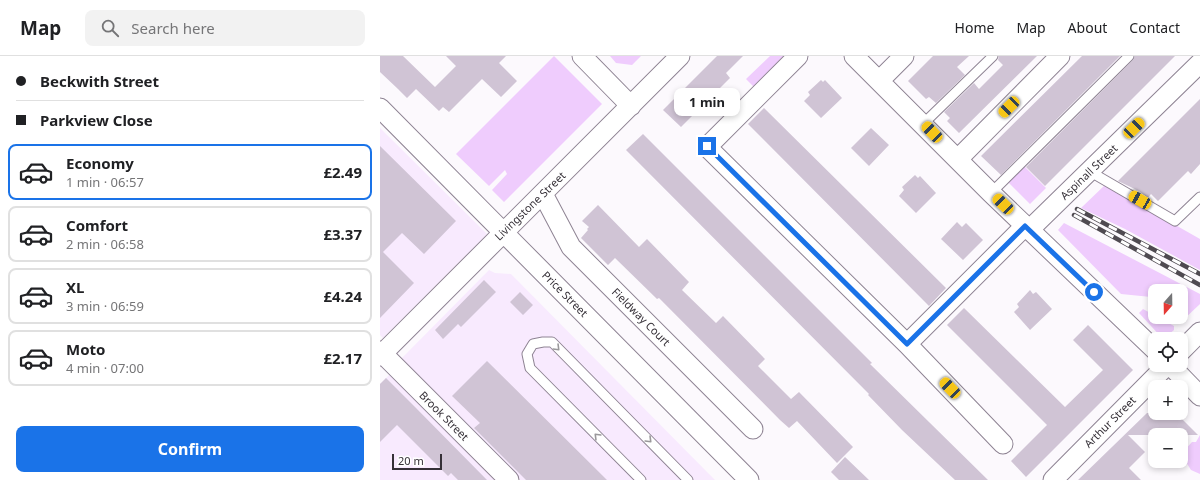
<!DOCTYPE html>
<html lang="en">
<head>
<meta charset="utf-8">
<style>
  :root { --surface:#fff; --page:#f2f2f2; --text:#202124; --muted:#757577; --line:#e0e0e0; --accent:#1a73e8 }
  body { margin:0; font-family:"Noto Sans",sans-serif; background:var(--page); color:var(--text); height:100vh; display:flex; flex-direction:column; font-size:15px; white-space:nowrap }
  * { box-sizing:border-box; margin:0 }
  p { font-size:13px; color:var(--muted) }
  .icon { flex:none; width:22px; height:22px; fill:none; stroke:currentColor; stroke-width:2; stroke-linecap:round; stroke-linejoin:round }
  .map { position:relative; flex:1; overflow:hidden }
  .sheet { display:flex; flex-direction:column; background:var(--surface); width:380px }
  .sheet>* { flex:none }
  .top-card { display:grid; align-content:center; height:88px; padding:0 16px; background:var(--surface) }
  .needle { width:26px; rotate:200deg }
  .fabs { position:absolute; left:768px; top:228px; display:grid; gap:8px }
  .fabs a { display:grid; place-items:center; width:40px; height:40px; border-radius:8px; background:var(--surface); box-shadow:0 2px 6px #0003; font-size:20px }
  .scale { position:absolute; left:12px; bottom:10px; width:50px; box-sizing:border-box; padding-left:4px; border:2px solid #353037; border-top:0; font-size:11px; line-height:14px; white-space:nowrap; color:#353037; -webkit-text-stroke:3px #fff; paint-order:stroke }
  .end { position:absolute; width:18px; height:18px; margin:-9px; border:5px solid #1a73e8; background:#fff; box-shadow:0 0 0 2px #fff }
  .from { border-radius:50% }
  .bubble { position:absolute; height:28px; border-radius:8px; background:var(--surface); box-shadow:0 2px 6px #0003; font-size:13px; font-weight:700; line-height:28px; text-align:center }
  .car { position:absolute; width:12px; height:24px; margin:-12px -6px; border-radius:5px; box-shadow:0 0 3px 1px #0007; background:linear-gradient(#f5c518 24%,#345 0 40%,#f5c518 0 76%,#345 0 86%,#f5c518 0) }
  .top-card b { display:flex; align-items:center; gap:14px; height:38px; font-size:15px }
  .top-card b+b { border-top:1px solid var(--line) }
  .top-card i { width:10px; height:10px; background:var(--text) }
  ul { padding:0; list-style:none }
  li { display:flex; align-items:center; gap:12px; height:56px; margin:0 8px 6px; padding:0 8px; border:2px solid var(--line); border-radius:8px }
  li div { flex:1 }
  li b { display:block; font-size:15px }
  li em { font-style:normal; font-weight:700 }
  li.active { border-color:var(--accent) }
  li>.icon { width:36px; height:36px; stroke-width:1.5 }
  .button { display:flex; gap:8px; margin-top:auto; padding:8px 16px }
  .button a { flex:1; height:46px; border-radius:8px; background:var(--accent); color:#fff; font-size:16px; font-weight:700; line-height:46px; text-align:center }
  header { display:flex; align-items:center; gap:24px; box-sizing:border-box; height:56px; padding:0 20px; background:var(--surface); border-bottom:1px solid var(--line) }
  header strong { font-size:19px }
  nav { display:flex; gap:22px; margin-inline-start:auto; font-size:14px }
  .search { width:280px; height:36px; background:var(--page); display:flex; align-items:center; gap:10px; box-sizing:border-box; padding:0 14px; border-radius:8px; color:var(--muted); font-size:15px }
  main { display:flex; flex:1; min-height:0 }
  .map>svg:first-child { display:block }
  .built { fill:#f8eafe }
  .green { fill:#efccfd }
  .building { fill:#d0c4d5 }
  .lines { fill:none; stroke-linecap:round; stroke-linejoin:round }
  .lane-casing { stroke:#8e8393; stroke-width:11 }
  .street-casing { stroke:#8e8393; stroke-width:21 }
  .lane { stroke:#fff; stroke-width:9 }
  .street { stroke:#fff; stroke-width:19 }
  .rail-casing { stroke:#4f4a51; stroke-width:4.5 }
  .rail { stroke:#fff; stroke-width:3; stroke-dasharray:9; stroke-linecap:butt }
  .oneway { stroke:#9a989b }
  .route { stroke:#1a73e8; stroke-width:5 }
  .labels { text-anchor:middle; stroke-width:4; stroke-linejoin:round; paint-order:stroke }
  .street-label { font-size:11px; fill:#353037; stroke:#fff }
</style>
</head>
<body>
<header>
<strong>Map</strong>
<div class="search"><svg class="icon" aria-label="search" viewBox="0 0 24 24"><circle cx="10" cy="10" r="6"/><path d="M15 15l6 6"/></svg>Search here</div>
<nav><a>Home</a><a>Map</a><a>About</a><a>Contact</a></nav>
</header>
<main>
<section class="sheet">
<div class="top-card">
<b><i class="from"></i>Beckwith Street</b>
<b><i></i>Parkview Close</b>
</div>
<ul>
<li class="active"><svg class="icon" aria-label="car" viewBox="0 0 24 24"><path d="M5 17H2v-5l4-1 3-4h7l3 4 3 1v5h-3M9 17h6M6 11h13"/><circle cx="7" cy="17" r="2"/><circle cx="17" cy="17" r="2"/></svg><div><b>Economy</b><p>1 min · 06:57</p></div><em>£2.49</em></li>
<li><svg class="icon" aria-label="car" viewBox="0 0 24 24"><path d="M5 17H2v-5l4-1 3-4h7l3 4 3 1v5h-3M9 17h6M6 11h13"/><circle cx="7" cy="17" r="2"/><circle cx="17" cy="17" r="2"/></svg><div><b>Comfort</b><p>2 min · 06:58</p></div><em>£3.37</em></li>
<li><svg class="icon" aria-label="car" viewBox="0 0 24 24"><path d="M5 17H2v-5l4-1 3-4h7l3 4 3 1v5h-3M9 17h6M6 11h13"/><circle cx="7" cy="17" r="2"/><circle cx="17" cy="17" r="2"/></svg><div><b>XL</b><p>3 min · 06:59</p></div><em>£4.24</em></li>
<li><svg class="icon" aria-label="car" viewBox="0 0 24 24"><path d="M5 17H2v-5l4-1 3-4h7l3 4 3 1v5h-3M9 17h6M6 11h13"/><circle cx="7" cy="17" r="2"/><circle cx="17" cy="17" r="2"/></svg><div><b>Moto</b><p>4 min · 07:00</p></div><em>£2.17</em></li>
</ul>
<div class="button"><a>Confirm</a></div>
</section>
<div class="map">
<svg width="820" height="424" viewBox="0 0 820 424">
  <rect width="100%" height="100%" fill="#fcf9fd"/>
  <path class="built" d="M0,72l107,106 -104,104 -3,-3z
    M109,214l6,3 16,1 204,206h-195l-120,-120z
    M10,318l106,106h-116v-96z"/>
  <path class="green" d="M174,0l48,48 -98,98 -12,-12 15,-16 -2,-4 -16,16 -33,-32z
    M230,0h31l-9,9 -16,-2z
    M390,0h19l-34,32 -9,-9z
    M644,110l22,22 -16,16 -22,-22z
    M725,129l95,54v31l-75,-41 -44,-21z
    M684,167l136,71v10l-18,17 -16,-4h15v-26h-26v19l-5,-3 1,-10 -30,-3 -63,-64z
    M763,253l31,17v4l-11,9 -24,-26z
    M820,379v39l-9,-4 -10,-16 11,-12h4z"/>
  <path class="building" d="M0,0h23l32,31 21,-21 -10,-10h60l-7,7 18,18 -16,16 -19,-18 -33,33 -6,-5 -4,4 -23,-22 -9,9 -9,-9 -18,-17z
    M337,0h26l-17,17 4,5 -49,49 -18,-17z
    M553,0h36l-12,11 8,8 -29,28 -7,-6 -3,2 -18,-18z
    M619,0h38l-78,77 -12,-12 3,-3 -6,-6 30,-29 5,6 24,-24 -5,-5z
    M702,0h38l-119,119 -20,-19z
    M755,0h40l-130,130 -19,-19 107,-107z
    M441,24l2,2 2,-2 17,18 -21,20 -17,-17 6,-6 -2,-3z
    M820,43v65l-9,10 -3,-3 -30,30 -7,-7 -3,4 -9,-7 -21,-10z
    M384,52l182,180 -17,18 -181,-182z
    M491,72l18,17 -20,21 -18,-18z
    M263,78l229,229 -2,1 118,116h-33l-53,-50 -34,-35 1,-1 -243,-244z
    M0,90l76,75 -32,33 -22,-21 -19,19 31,31 -34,35z
    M535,119l3,3 2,-2 16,17 -20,20 -17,-17 5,-6 -2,-3z
    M218,149l41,42 8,-8 42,43 -7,8 34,33 7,-7 42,43 -7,7 33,33 8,-7 54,55 -16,16 -40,-42 -8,7 -9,-8 -121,-122 -2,1 -42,-41 -7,7 -27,-27 7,-8 -1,-1 2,-2 -7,-6z
    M577,166l5,5 4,-4 17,17 -20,20 -22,-21z
    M104,224l12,12 -35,35 -3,-3 -15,15 -8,-9z
    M650,234l3,4 3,-2 16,17 -22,21 -16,-18 5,-5 -2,-3z
    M140,236l13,13 -10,10 -13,-13z
    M584,252l101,99 38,-37 -30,-30 15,-15 45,45 -107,107 -15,-16 36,-36 -100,-100z
    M107,305l120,119h-81l-52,-52 6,-5 -28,-27z
    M6,322l29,29 72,73h-29l-7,-7 -3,3 -51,-51 -17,17v-58z
    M767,357h29l22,22h-70l17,17 -16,16 12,12h-63z
    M465,401l24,23h-30l-8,-8z"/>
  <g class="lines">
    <g class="lane-casing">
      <path id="lane" d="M543,68l70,-68
        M709,115l86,50 25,-24
        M611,137l138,-137
        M261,424l-111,-112 -3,-14 6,-10 10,-2h9l136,138"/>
    </g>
    <g class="street-casing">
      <path id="street" d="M202,0l49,50
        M418,0l-91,91 200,197 96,100
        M474,0l137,137 164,157
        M500,24l24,-24
        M0,52l369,372
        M578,103l102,-103
        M163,138l28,53 182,182
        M649,174l171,-167
        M527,288l118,-118
        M0,295l129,129
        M801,295l19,-19
        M0,300l300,-300
        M790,309l30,31
        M673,424l114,-115"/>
    </g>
    <use href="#lane" class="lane"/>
    <use href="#street" class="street"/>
    <g class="rail-casing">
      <path id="rail" d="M697,153l123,65
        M694,159l126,70"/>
    </g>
    <use href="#rail" class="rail"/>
  </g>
  <defs><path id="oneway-chevron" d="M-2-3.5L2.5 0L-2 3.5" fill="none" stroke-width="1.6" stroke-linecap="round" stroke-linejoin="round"/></defs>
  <g class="oneway">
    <use href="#oneway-chevron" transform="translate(177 292) rotate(45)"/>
    <use href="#oneway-chevron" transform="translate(217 380) rotate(-135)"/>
    <use href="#oneway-chevron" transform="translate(269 384) rotate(45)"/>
  </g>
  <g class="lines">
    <path class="route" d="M327,90l200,198 118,-118 69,66"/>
  </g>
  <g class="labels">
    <g class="street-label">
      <text transform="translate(709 116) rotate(-44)" y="4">Aspinall Street</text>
      <text transform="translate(150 150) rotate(-44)" y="4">Livingstone Street</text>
      <text transform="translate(185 238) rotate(45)" y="4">Price Street</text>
      <text transform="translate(261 261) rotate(45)" y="4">Fieldway Court</text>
      <text transform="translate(64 360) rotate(45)" y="4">Brook Street</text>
      <text transform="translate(730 366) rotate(-45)" y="4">Arthur Street</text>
    </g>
  </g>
</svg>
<div class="fabs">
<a><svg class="needle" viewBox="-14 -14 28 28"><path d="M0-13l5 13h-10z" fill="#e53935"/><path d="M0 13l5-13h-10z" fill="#757577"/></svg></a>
<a><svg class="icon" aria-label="locate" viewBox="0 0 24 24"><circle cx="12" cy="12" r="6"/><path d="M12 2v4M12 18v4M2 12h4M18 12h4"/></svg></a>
<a>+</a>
<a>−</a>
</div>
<div class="scale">20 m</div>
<i class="end from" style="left:714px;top:236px"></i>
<i class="end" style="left:327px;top:90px"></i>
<div class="bubble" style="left:294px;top:32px;width:66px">1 min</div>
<i class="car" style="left:629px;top:51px;rotate:225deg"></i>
<i class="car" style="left:754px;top:72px;rotate:46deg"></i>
<i class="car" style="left:552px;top:76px;rotate:316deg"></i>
<i class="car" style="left:760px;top:144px;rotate:300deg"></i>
<i class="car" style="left:623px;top:148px;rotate:314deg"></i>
<i class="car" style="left:570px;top:332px;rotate:316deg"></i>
</div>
</main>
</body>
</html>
